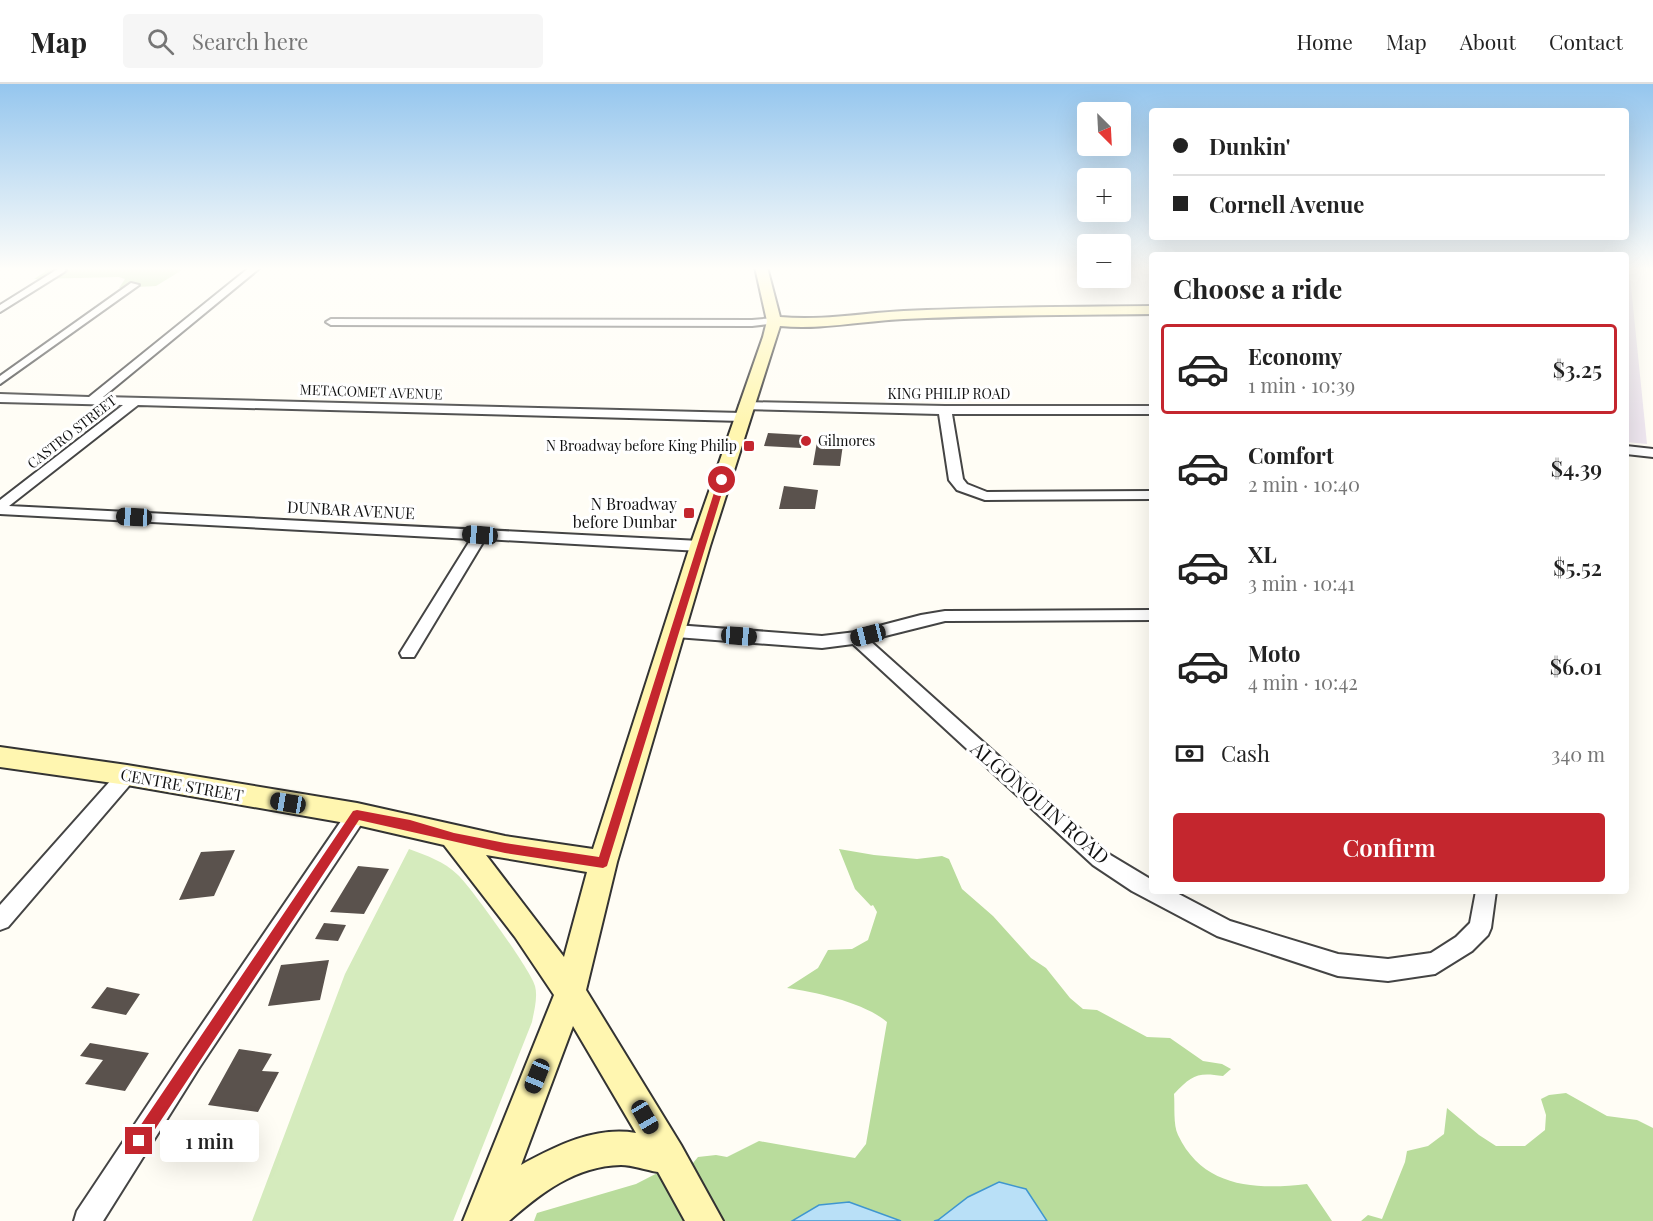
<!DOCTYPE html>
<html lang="en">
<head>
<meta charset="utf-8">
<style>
  :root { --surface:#fff; --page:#f6f6f6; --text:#222; --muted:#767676; --line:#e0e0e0; --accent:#c4262e }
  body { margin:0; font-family:"Playfair Display",serif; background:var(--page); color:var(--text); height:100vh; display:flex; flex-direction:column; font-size:22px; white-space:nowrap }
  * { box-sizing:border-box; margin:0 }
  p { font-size:20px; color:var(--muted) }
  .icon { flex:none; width:33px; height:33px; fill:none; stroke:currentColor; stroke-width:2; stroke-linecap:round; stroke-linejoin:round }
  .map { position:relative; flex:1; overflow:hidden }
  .side { position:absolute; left:1149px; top:168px; width:480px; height:642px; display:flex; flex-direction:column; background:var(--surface); border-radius:6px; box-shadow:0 6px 24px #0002 }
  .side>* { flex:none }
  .top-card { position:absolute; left:1149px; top:24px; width:480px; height:132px; border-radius:6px; box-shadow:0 6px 24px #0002; display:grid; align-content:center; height:132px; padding:0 24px; background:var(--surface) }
  .needle { width:39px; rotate:156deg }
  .controls { position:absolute; left:1077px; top:18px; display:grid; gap:12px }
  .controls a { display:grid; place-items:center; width:54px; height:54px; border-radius:6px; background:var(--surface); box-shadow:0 6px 24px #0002; font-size:30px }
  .end { position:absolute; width:27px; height:27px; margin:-14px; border:8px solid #c4262e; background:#fff; box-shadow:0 0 0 3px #fff }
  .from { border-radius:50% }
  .bubble { position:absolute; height:42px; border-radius:6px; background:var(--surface); box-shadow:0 6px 24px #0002; font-size:20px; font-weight:600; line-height:42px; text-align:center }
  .car { position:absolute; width:18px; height:36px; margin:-18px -9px; border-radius:8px; box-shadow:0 0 4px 2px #0007; background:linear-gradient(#222 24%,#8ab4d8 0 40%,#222 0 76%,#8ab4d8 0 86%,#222 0) }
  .top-card b { display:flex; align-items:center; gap:21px; height:57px; font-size:22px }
  .top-card b+b { border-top:2px solid var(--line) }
  .top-card i { width:15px; height:15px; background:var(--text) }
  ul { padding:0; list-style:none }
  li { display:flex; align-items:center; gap:18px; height:90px; margin:0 12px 9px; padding:0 12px; border:3px solid transparent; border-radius:6px }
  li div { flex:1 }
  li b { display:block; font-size:22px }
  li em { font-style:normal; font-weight:600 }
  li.selected { border-color:var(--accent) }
  li>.icon { width:54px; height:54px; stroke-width:1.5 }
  h2 { padding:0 24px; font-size:27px; line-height:72px }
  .pay { display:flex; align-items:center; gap:15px; height:66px; padding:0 24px; font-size:22px }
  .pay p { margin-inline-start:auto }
  .cta { display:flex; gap:12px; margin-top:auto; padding:12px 24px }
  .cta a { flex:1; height:69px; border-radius:6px; background:var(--accent); color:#fff; font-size:24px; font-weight:600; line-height:69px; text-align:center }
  header { display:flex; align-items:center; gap:36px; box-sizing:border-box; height:84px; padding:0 30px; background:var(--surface); border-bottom:2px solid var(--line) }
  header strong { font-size:28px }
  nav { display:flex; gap:33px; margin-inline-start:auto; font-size:21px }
  .search { width:420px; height:54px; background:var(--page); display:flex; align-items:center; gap:15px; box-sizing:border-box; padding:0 21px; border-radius:6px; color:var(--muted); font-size:22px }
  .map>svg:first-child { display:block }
  .industrial { fill:#eee6ef }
  .green { fill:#d5ebbd }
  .forest { fill:#b9dc9c }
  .water { fill:#b9e0f7; stroke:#3f96cf; stroke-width:1.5 }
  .building { fill:#5a524d }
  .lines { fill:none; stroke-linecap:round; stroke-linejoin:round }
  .street-casing { stroke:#444; stroke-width:4 }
  .secondary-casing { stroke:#333; stroke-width:4 }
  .street { fill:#fff; fill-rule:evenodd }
  .secondary { fill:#fff6b0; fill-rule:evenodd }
  .route { fill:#c4262e }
  .poi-dot { fill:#c4262e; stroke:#fff; stroke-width:2 }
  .labels { text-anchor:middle; stroke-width:6; stroke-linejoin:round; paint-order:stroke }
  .far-street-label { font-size:14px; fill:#111; stroke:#fff }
  .far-poi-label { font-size:14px; fill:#111; stroke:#fff; text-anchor:start }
  .poi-label { font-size:16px; fill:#111; stroke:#fff; text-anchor:end }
  .street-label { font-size:16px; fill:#111; stroke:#fff }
  .near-street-label { font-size:20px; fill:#111; stroke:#fff }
</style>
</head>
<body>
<header>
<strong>Map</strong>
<div class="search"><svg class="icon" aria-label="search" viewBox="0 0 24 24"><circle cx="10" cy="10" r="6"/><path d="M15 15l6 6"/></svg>Search here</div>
<nav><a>Home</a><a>Map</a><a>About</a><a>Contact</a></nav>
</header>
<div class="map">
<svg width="1653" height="1137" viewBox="0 0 1653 1137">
  <rect width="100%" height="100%" fill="#fffdf5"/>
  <path class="industrial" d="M1626,183h3l18,177 -21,-2z"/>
  <path class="green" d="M409,765c18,7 35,12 49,26 12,11 74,97 77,111 3,11 -1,25 -3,36l-79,199h-201l93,-247z"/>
  <path class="forest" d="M45,183h142l-31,19 -37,2 6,-9 -6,-2 -85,2 11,-7 1,-4z
    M839,765l35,6 43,4 25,-3 7,3 13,30 31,27 38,42 15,10 24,30 13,11 14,1 50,27 23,1 33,23 19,3 9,5 -8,7c-26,-4 -31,-1 -49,18 1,12 -1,31 4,41 25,53 78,55 129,49l25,37h-285l-21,-32 -58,8 -30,24h-37l-52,-19 -30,3 -27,16h-258l3,-8 99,-29 37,-19 10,10 15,-18 18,-2 11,2 32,-16 96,17 11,-14 21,-122c-22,-19 -71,-30 -100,-34l31,-20 10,-18 24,-1 16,-9 9,-28 -4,-7 -2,1 -16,-17z
    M1566,1009l41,23 30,4 16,8v93h-292l7,-6 14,4 23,-57 2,-11 21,-5 16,-12 3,-26 32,27 17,11h29l20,-16 1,-15 -5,-16 8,-4z"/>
  <path class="water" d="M999,1098l27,7 21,32h-113l4,-1 30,-23z
    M849,1118l52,19h-109l27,-16z"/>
  <path class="building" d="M768,349l35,2 -2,13 -37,-2z
    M818,352l26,1 -4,29 -27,-1z
    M784,402l34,4 -3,19h-36z
    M235,766l-21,46 -35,4 22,-48z
    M358,782l31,3 -25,45 -34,-2z
    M324,839l22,2 -8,16 -23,-2z
    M329,876l-9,40 -52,6 13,-41z
    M107,903l33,7 -14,21 -35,-7z
    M90,959l59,10 -24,38 -40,-7 18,-24 -23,-4z
    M239,965l33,5 -10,17 17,1 -21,40 -50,-7z"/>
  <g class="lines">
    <g class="street-casing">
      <path id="street" d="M61,183l5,3 -2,2 -64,40v-7z
        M250,183h11l-158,130 639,16 6,4 -6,4 -604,-16 -129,101 691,35 7,5 -7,5 -215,-12 -71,118h-12l-2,-4 71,-114 -471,-25v-14l123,-95 -123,-3v-8l89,3z
        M131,199l8,2 -139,99v-8z
        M774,234l5,3 -1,2 -26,3 -421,-1 -5,-3 5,-3 421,1z
        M745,318l200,4h207v8h-200l11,65 4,5 20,8 165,-1v8l-167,1 -28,-10 -8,-10 -10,-66 -198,-5 -2,-3z
        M1626,362l27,3v8l-27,-3z
        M1152,526v10l-207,1 -76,19 238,213 45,27v11h21l57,30 108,33 50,5 43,-6 25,-16 14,-14 6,-32h20l-5,37 -3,7 -16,16 -37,23 -47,7 -50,-5 -121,-40 -85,-45 -39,-26 -240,-221 -31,4 -146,-11 -6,-2 -2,-4 2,-4 6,-2 146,11 34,-4 65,-17 24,-4z
        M127,683l7,3 2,5 -2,5 -126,147 -8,3v-25l120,-135z
        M357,722l7,2 3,6 -3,6 -165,248 -96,153h-29l3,-10 106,-159 167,-244z"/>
    </g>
    <g class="secondary-casing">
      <path id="secondary" d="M755,183h12l13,50c42,4 83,-4 124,-6 83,-4 165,-4 248,-5v8c-83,1 -166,1 -248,5 -42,2 -83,11 -124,7l-70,220 -93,316 -31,128 95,155 42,76h-38l-27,-49c-12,-2 -26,-7 -37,-7 -46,1 -80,28 -112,56h-46l91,-226 -39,-58 -71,-92 -87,-20 -230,-40 -127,-18v-20l127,18 230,38 148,33 88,13 97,-303 73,-209 4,-16zM486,771l101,17 -23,85zM573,942l63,107c-41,-7 -80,13 -115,32z"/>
    </g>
    <use href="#street" class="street"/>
    <use href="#secondary" class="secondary"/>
  </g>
  <linearGradient id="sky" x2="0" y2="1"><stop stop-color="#95c6ee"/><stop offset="0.54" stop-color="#fffefa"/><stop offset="1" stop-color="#fffefa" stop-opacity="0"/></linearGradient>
  <rect width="1653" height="342" fill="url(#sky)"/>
  <path class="route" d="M722,394l4,2 -119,386 -4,2 -98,-15 -146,-33 -215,326 -5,2 -5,-2 -3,-5 3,-6 219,-324 4,-1 53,10 44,13 51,10 94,14 119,-377z"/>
  <g class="poi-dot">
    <circle cx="806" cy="357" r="6"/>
    <rect x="743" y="356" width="12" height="12" rx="3"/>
    <rect x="683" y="423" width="12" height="12" rx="3"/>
  </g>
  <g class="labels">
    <g class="far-street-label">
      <text transform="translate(371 308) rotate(2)" y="5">METACOMET AVENUE</text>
      <text x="949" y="315">KING PHILIP ROAD</text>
      <text transform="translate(72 348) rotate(-38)" y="5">CASTRO STREET</text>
    </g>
    <g class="far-poi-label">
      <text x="818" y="362">Gilmores</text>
      <text x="737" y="367" text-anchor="end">N Broadway before King Philip</text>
    </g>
    <g class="poi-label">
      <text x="677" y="426">N Broadway<tspan x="677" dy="18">before Dunbar</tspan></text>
    </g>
    <g class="street-label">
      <text transform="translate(351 426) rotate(3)" y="6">DUNBAR AVENUE</text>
      <text transform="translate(182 701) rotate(10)" y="6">CENTRE STREET</text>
    </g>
    <g class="near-street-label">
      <text transform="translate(1040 719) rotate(41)" y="7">ALGONQUIN ROAD</text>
    </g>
  </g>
</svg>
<div class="controls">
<a><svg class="needle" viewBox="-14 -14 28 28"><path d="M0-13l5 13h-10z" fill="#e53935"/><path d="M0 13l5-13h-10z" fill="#767676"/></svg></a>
<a>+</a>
<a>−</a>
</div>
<i class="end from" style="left:722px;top:396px"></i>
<i class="end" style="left:139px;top:1057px"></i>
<div class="bubble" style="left:160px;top:1036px;width:99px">1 min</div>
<i class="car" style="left:134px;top:433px;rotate:273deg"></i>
<i class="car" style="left:480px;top:451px;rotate:274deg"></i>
<i class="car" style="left:868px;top:551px;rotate:256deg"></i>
<i class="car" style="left:739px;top:552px;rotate:94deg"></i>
<i class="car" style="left:288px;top:719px;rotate:280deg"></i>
<i class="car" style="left:537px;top:992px;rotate:202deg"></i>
<i class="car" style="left:645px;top:1033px;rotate:150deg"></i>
<div class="top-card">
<b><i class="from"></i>Dunkin'</b>
<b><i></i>Cornell Avenue</b>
</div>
<section class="side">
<h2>Choose a ride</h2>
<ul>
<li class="selected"><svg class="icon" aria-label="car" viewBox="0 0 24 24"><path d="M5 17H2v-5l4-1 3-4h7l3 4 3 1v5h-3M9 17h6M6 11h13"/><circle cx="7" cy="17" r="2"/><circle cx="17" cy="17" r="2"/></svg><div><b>Economy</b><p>1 min · 10:39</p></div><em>$3.25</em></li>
<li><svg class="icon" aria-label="car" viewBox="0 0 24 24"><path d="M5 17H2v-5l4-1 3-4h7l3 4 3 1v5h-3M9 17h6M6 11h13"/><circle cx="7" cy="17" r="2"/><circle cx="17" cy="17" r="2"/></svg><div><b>Comfort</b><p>2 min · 10:40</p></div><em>$4.39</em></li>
<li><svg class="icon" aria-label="car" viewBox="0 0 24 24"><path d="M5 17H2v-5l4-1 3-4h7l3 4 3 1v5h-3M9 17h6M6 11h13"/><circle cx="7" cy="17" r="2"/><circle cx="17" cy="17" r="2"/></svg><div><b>XL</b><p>3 min · 10:41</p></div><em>$5.52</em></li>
<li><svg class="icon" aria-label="car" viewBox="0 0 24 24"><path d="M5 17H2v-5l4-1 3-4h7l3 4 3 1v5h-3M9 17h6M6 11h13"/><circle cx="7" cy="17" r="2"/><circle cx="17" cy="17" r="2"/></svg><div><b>Moto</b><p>4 min · 10:42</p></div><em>$6.01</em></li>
</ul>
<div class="pay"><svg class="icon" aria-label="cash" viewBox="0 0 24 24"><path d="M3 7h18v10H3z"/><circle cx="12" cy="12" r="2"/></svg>Cash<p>340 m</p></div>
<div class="cta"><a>Confirm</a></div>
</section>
</div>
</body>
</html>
